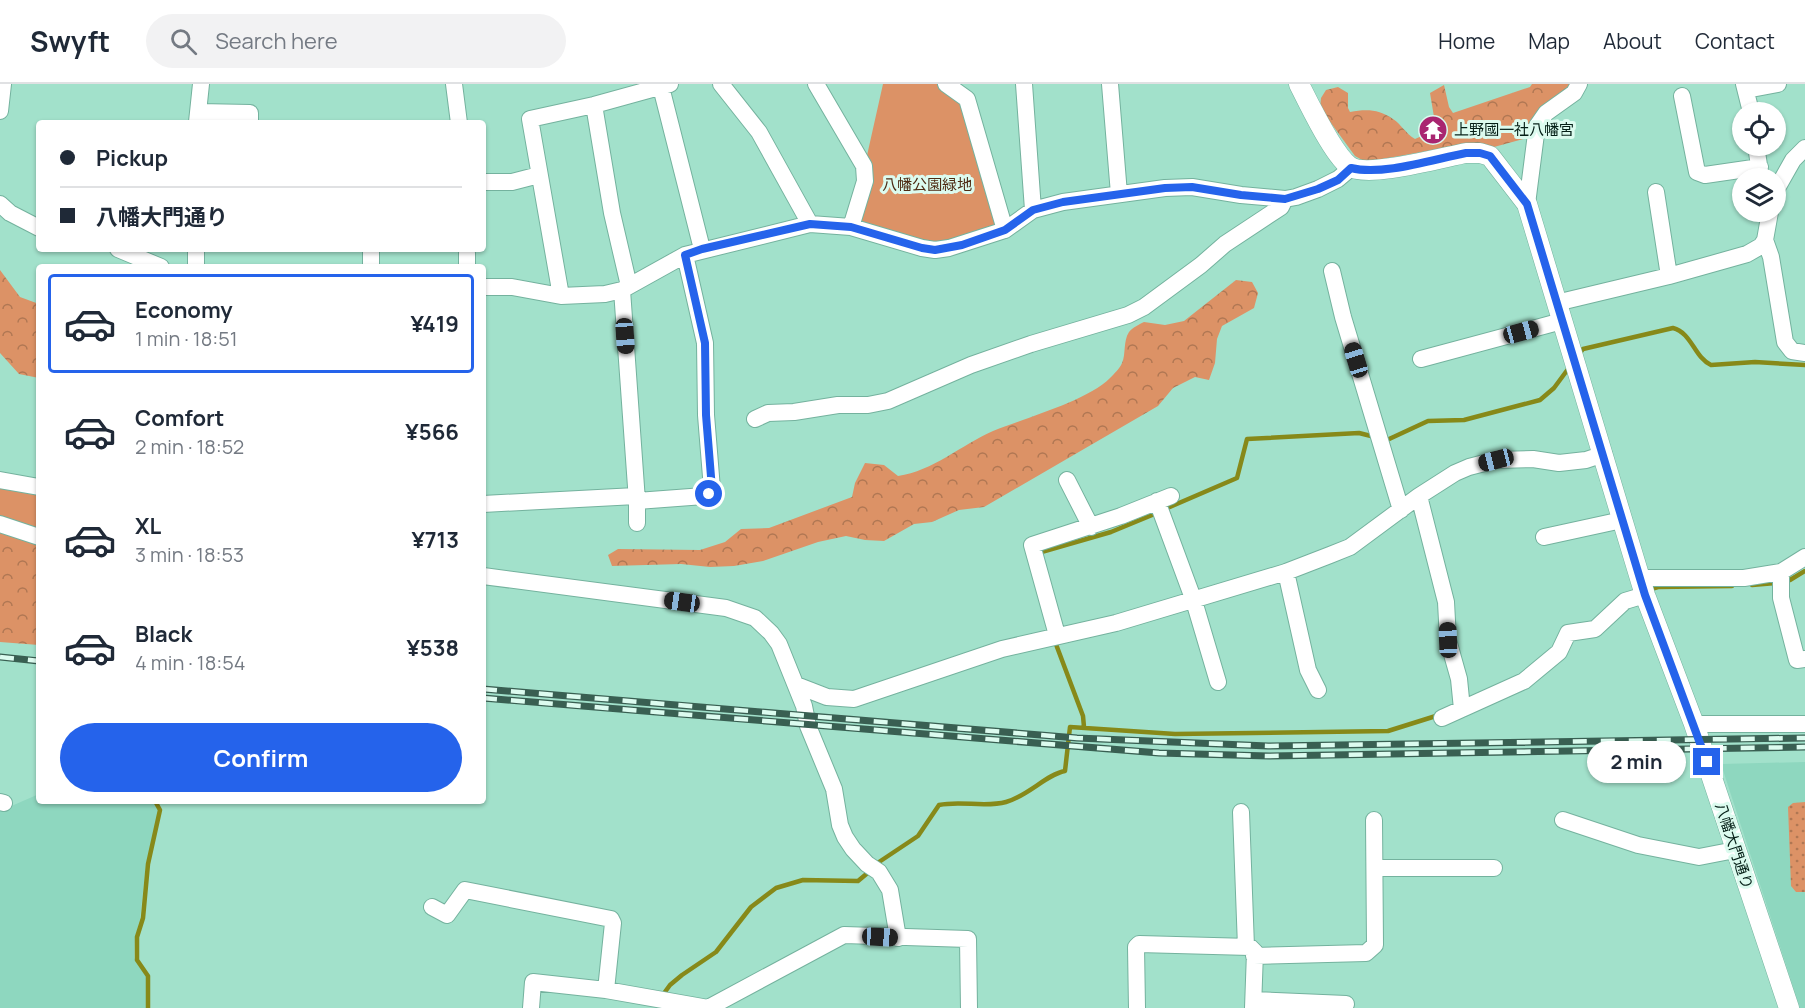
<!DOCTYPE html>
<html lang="en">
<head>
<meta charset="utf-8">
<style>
  :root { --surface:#fff; --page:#f2f2f3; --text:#1f2937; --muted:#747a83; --line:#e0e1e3; --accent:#2563eb }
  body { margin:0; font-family:Manrope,"Noto Sans JP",sans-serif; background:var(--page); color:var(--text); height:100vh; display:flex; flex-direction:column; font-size:22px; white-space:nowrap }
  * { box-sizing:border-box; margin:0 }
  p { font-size:20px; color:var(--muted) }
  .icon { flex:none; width:33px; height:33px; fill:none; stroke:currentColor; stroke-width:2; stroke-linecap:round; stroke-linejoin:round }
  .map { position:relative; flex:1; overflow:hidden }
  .sheet { position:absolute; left:36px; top:180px; width:450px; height:540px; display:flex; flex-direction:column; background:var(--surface); border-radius:6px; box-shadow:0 2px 4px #0004 }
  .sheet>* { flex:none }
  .hud { position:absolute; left:36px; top:36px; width:450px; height:132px; border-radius:6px; box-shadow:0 2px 4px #0004; display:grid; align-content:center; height:132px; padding:0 24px; background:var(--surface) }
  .tools { position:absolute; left:1732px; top:18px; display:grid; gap:12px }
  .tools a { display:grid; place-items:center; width:54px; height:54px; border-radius:50%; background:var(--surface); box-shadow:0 2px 4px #0004; font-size:30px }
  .end { position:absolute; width:27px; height:27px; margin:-14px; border:8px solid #2563eb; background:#fff; box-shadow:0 0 0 3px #fff }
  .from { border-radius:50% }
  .bubble { position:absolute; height:42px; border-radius:21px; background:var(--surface); box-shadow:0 2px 4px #0004; font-size:20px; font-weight:700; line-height:42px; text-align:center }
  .car { position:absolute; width:18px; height:36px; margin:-18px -9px; border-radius:8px; box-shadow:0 0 4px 2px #0007; background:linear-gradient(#222 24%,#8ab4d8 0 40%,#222 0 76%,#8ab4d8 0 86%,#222 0) }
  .hud b { display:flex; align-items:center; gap:21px; height:57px; font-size:22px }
  .hud b+b { border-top:2px solid var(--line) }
  .hud i { width:15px; height:15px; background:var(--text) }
  ul { padding:10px 0 0; list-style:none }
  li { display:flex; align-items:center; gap:18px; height:99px; margin:0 12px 9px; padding:0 12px; border:3px solid transparent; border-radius:6px }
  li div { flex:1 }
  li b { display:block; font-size:22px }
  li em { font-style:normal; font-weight:700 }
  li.current { border-color:var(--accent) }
  li>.icon { width:54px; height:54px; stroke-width:1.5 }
  .primary-button { display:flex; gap:12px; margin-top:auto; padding:12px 24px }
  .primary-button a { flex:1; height:69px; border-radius:36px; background:var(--accent); color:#fff; font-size:24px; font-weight:700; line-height:69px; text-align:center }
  header { display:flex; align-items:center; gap:36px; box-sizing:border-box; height:84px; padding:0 30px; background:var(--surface); border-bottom:2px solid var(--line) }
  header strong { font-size:28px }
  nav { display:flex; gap:33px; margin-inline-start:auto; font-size:21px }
  .search { width:420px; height:54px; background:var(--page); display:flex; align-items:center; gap:15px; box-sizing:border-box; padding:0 21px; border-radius:33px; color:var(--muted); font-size:22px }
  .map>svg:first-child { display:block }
  .built { fill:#8ed7bf }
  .green { fill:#dc9266 }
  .forest { fill:url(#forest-crowns) }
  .garden { fill:url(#garden-dots) }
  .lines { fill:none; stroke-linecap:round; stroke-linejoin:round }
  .stream { stroke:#878919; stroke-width:4.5 }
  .minor-casing { stroke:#74b29e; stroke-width:18 }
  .tertiary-casing { stroke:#74b29e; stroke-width:21 }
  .minor { stroke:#fff; stroke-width:16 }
  .tertiary { stroke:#fff; stroke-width:20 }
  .rail-casing { stroke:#395f52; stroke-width:7 }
  .rail { stroke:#dcfbef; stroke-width:4.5; stroke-dasharray:14; stroke-linecap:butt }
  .route { stroke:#2563eb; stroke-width:8 }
  .labels { text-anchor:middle; stroke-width:6; stroke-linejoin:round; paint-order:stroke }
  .poi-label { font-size:15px; fill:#051f17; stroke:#dcfbef; text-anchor:start }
  .park-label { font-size:15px; fill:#4d2a13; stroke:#dcfbef }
  .street-label { font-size:15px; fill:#051f17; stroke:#dcfbef }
</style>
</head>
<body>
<header>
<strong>Swyft</strong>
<div class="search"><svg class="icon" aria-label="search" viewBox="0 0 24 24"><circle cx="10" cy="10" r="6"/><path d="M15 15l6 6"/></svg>Search here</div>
<nav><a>Home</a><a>Map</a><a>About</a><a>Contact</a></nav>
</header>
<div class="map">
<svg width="1805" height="924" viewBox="0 0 1805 924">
  <defs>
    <pattern id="forest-crowns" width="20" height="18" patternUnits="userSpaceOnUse" patternTransform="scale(1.5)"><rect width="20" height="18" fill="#dc9266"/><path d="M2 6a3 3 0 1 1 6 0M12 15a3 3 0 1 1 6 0" fill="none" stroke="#b07753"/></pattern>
    <pattern id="garden-dots" width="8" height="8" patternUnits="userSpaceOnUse" patternTransform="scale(1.5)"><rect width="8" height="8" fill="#dc9266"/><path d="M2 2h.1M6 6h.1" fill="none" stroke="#b07753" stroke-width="1.8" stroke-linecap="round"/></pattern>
  </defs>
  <rect width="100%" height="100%" fill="#a2e1cb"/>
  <path class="built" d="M1805,678v246h-5l-79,-244z
    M39,710v7h116l1,2 3,7 -13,54 -6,55 -5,18 -1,21 13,18 1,32h-148v-197z"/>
  <path class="green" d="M883,0h63l21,15 38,131 -56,18 -98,-21z
    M0,403l39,7v39l-39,-12z"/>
  <path class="forest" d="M1532,0h39l-37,39 -7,15 -33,9 -11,-3h-17l-89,16 -13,1 -9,-5 -35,-48 1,-10 5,-8 12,-3 10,6v15l2,4c16,-3 29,-3 43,7 9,6 12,14 22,20l18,-8 2,-8 -5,-30 14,-8 5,22 4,6 77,-26z
    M0,186l20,27 19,7v74l-20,-4 -19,-21z
    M1236,196l16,2 6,11 -4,15 -32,18 -5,13 -2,24 -6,17 -14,-3 -22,11 -15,18 -174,101 -25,3 -27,12 -18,2 -30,17 -19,-1 -19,-4 -28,6 -55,19 -29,5 -24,1 -29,-3 -69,2 -4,-11 10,-6 82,1 25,-8 16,-13 28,-1 83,-31 3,-14 10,-20 19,2 14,11c35,-5 63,-31 95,-45 32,-13 94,-30 117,-53 4,-4 10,-10 12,-15 4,-9 1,-22 7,-31 3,-4 11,-8 15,-10l21,3 19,-4z
    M0,449l39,7v105l-39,-3z"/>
  <path class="garden" d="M1805,718v90h-9l-5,-6 -3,-79 5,-4z"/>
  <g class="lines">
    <path class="stream" d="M1579,270l4,-5 90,-21c19,5 21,29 38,37l44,-3 50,3
      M1383,355l4,1 41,-19 36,-1 76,-20 14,-12 17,-23
      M1165,425l72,-31 10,-39 112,-6 16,4
      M1038,469l73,-21 46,-19
      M1790,496l15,-9
      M1752,501l24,-2
      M1648,506l10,-3 74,-1
      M1054,555l29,77 1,11
      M876,780l42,-28 21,-31c22,-5 45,3 67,-3 22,-6 41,-28 59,-31l5,-44 105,7 213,-3 51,-16
      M662,912l8,-11 12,-10 34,-23 35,-45 25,-19 27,-8 55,1 12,-10
      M148,924v-32l-11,-16v-23l6,-19 5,-54 12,-54 -5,-9"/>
    <g class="minor-casing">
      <path id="minor" d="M454,0l5,39
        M721,0l38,48 51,92
        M816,0l48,82 1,15 -14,46
        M946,0l21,15 38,131
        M1024,0l9,126
        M1110,0l9,110
        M1744,0l7,28
        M661,3l41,162
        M1746,6l32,-6
        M1682,12l15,76 8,3 55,-8
        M594,21l18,108 17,73
        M0,27l3,-27
        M199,28l51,1v10
        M197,38l4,-38
        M1756,62l5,32
        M483,98h29l27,-7
        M1776,106l17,-30 12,-12
        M1656,108l13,84
        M0,120l10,9 29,15
        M1527,120l10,-78 9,-13 28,-20 5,-9
        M1765,156l6,17 14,85 7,9 13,2
        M118,165l43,18
        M196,165v18
        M371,183v-18
        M467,183v-14
        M1332,187l11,46 58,193
        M483,203h29l49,9 44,-2 17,-4 63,-35 125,-31 41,3 71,21 13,2 14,-2 56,-18 28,-20 30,-8 102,-14 27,-1 49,8 44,4 11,-2 22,-8 20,-10 13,-11
        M622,206l15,211v22
        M561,212l-31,-177 64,-14 76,-21
        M1556,219l113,-27 78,-22 14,-8 4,-6 5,-28
        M1421,275l141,-38
        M755,335l13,-6 26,-1 44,-7h30l20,-4 83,-36 60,-21 97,-29 16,-8 57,-42 24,-21 56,-37 4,-8
        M0,396l39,7
        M1067,396l24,47
        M1419,412l27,106 2,38 11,39 3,30
        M637,417l67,-5 8,-7 -6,-74 -1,-72 -20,-88
        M1157,417l37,100 24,81
        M483,420l153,-8
        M0,440l39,13
        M1544,453l78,-17
        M1286,488l22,98 10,20
        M1781,488v26l16,62 8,-1
        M483,492l243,32 29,10 16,15 8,11 25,62 4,20 26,63 6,36 5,12 8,12 14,15 12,8 11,18 8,48
        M1640,494h104l37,-6 24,-15
        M1057,551l-25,-90 89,-29 50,-20
        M796,601l31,12 27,2 148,-50 114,-26 170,-51 44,-17 20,-8 69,-51 36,-23 14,-6 27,-7 37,-1 26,4 27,-3 18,-6
        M1442,634l82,-37 35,-29 9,-19 27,-4 30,-28 20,-6
        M1694,640h111
        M0,718l4,1
        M1241,728l5,135
        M1563,736l75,25 61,12 36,-7
        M1375,784h119
        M432,823l15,8 18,-25 146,29 2,4 -7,67
        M1254,872l112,-3 9,-8 -1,-125
        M1254,916l92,4
        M531,924l2,-26 73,8 102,18 136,-73 124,4 1,69
        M1137,924l-1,-61 3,-3 111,3 5,5 -2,56"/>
    </g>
    <g class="tertiary-casing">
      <path id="tertiary" d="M1299,0c10,20 34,70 50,82 17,13 95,-9 117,-13h14l10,3 37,48 118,391 49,129 95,284"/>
    </g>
    <use href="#minor" class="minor"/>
    <use href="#tertiary" class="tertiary"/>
    <g class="rail-casing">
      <path id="rail" d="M0,573l39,4
        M483,605l594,49 191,8 537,-8
        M483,614l676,55 110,3 536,-9"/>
    </g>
    <use href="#rail" class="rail"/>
  </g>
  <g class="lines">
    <path class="route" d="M709,410l3,-5 -6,-74 -1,-72 -20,-88 17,-6 108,-25 41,3 71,21 13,2 27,-5 43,-15 28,-20 30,-8 102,-14 27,-1 49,8 44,4 33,-10 20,-9 13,-12c32,8 83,-9 115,-15h14l10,3 37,48 118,391 62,167"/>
  </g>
  <defs>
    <g id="temple-disc" transform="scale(1.5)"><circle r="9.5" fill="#a92570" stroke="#dcfbef"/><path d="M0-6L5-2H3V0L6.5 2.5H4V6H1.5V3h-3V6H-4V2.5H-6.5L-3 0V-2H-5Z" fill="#fff"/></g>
  </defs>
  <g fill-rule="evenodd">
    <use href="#temple-disc" x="1433" y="46"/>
  </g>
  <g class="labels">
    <g class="poi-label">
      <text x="1454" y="51">上野國一社八幡宮</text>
    </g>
    <g class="park-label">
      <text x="927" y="106">八幡公園緑地</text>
    </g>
    <g class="street-label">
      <text transform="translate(1734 762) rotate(72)" y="5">八幡大門通り</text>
    </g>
  </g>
</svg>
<div class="tools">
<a><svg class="icon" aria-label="locate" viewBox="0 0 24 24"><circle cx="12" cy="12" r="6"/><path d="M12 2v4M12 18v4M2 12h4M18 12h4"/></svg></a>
<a><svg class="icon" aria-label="layers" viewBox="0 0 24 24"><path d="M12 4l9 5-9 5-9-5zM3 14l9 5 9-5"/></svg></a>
</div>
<i class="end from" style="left:709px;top:410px"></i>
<i class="end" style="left:1707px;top:678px"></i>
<div class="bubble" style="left:1587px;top:657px;width:99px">2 min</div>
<i class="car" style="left:1521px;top:248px;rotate:75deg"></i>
<i class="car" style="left:625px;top:252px;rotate:176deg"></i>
<i class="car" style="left:1356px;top:276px;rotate:343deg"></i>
<i class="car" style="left:1496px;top:376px;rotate:256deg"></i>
<i class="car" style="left:682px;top:518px;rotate:278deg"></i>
<i class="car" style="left:1448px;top:556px;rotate:358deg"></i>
<i class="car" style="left:880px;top:853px;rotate:93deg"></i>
<div class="hud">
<b><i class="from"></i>Pickup</b>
<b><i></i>八幡大門通り</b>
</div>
<section class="sheet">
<ul>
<li class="current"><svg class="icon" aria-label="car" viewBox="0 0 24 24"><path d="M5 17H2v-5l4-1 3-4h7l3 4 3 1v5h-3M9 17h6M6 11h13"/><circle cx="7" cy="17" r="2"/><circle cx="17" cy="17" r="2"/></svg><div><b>Economy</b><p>1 min · 18:51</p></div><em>¥419</em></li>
<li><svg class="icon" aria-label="car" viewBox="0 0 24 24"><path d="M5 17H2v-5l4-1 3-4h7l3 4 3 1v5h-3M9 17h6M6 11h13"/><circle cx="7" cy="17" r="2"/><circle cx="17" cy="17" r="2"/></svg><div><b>Comfort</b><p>2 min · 18:52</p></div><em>¥566</em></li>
<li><svg class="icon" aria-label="car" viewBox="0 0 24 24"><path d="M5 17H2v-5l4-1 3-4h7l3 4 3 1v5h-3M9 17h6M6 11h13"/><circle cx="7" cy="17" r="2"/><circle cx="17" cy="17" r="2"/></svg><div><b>XL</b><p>3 min · 18:53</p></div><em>¥713</em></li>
<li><svg class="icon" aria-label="car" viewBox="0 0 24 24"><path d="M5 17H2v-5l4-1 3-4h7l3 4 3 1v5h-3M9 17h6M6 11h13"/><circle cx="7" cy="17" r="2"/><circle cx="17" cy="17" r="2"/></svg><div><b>Black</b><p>4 min · 18:54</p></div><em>¥538</em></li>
</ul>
<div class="primary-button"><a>Confirm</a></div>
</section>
</div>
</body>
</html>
